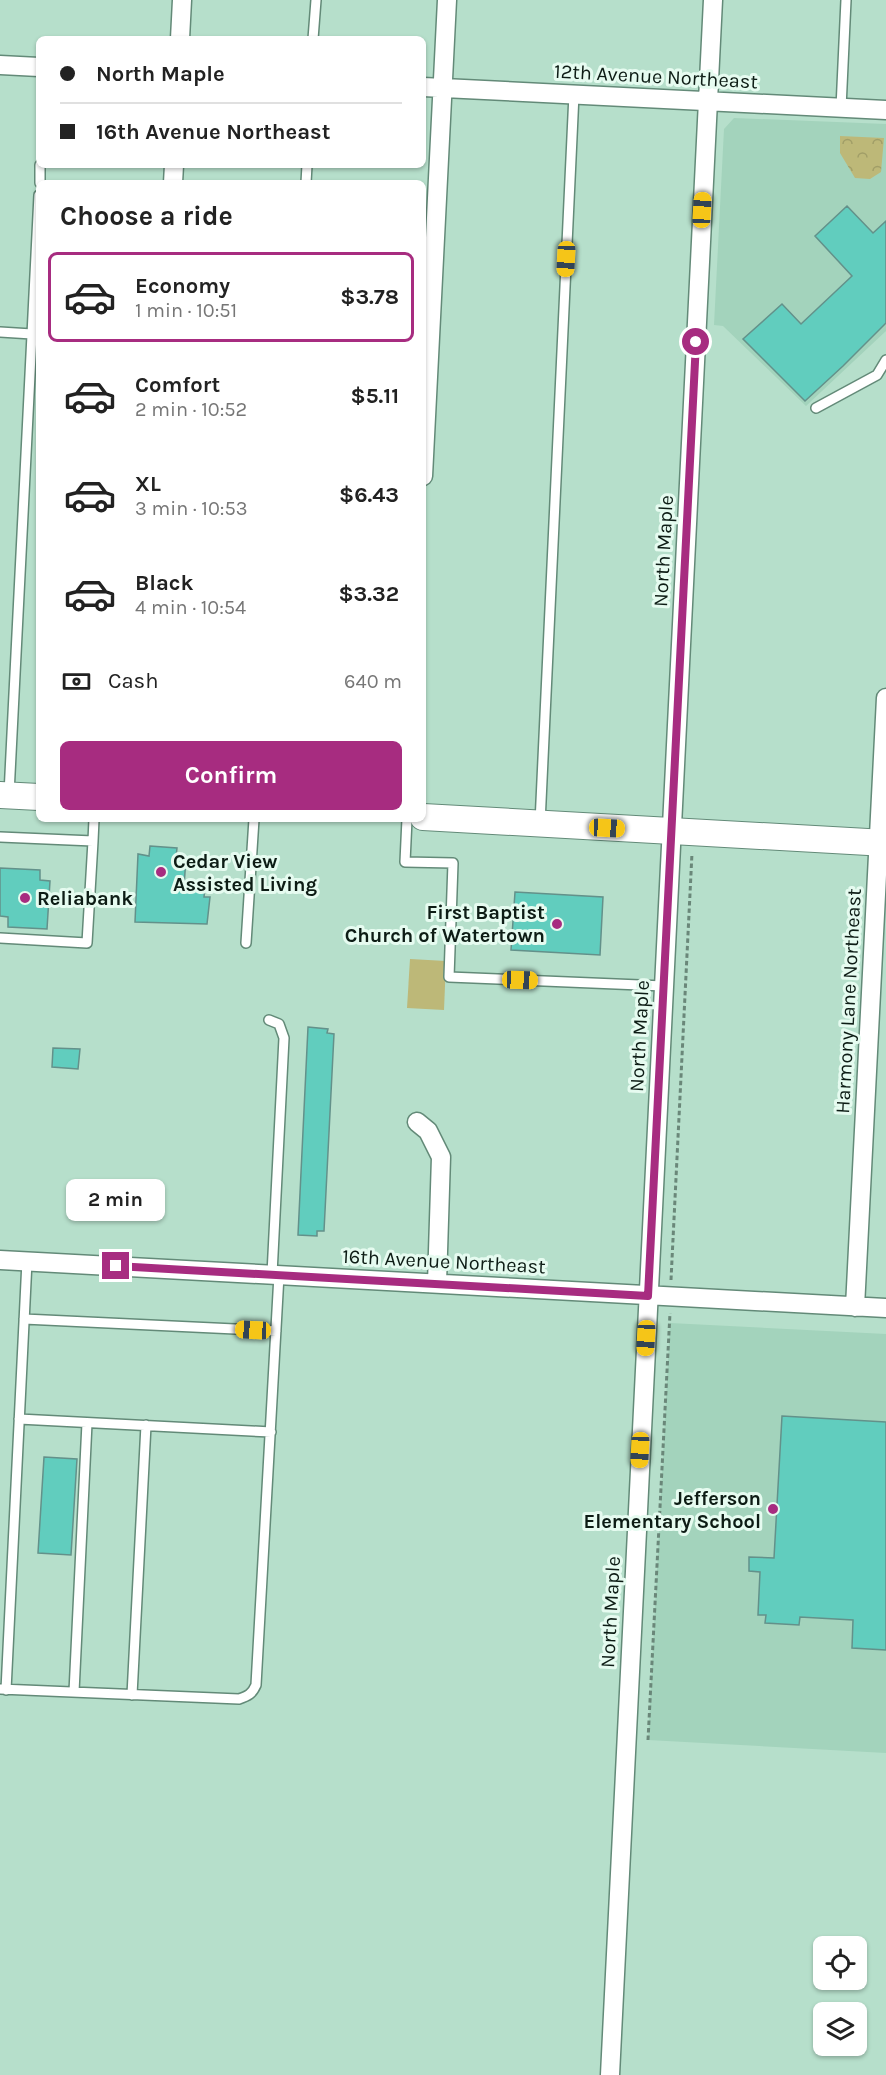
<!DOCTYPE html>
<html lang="en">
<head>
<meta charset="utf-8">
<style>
  :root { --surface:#fff; --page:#f6f6f6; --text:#222; --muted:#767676; --line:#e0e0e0; --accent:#a72c80 }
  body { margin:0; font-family:Karla,sans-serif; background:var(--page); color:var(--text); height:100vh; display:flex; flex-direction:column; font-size:22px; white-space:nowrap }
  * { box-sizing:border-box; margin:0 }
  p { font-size:20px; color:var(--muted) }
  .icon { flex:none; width:33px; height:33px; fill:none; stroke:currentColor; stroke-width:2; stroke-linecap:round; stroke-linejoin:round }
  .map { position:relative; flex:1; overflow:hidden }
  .details { position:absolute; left:36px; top:180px; width:390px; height:642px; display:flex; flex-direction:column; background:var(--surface); border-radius:9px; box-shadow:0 2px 4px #0004 }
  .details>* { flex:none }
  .top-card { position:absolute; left:36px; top:36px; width:390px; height:132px; border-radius:9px; box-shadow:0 2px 4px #0004; display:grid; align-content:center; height:132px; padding:0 24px; background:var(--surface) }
  .tools { position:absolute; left:813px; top:1936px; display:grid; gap:12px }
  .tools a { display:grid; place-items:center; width:54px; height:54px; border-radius:9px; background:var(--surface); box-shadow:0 2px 4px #0004; font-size:30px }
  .end { position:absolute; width:27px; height:27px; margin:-14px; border:8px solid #a72c80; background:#fff; box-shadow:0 0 0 3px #fff }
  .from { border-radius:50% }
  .bubble { position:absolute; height:42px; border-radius:9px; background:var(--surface); box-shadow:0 2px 4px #0004; font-size:20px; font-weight:700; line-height:42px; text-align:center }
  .car { position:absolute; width:18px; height:36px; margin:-18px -9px; border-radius:8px; box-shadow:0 0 4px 2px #0007; background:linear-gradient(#f5c518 24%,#345 0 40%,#f5c518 0 76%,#345 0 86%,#f5c518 0) }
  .top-card b { display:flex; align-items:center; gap:21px; height:57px; font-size:22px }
  .top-card b+b { border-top:2px solid var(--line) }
  .top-card i { width:15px; height:15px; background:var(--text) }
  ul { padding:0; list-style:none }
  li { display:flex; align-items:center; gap:18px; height:90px; margin:0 12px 9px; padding:0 12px; border:3px solid transparent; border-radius:9px }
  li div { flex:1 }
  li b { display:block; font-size:22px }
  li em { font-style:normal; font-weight:700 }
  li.current { border-color:var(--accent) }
  li>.icon { width:54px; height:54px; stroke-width:1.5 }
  h2 { padding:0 24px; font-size:27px; line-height:72px }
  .pay { display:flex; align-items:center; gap:15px; height:66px; padding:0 24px; font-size:22px }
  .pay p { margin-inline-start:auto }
  .primary-button { display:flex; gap:12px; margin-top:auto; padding:12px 24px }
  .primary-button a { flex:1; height:69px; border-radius:9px; background:var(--accent); color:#fff; font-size:24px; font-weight:700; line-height:69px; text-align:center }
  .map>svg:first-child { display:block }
  .built { fill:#a3d3bc }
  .grass { fill:#bdb878 }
  .park { fill:url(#park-crowns) }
  .building { fill:#61cdbe; stroke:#63918a; stroke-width:1.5 }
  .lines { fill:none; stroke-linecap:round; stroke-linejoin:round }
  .lane-casing { stroke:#638a78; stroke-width:12 }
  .street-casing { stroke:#638a78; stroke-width:21 }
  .secondary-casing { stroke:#638a78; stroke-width:28 }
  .path { stroke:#6a8779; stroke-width:3; stroke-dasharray:4.5 3; stroke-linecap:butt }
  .lane { stroke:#fff; stroke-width:9 }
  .street { stroke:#fff; stroke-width:18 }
  .secondary { stroke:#fff; stroke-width:26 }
  .route { stroke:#a72c80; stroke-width:8 }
  .poi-dot { fill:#a72c80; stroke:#e6fbf0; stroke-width:2 }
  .labels { text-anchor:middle; stroke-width:6; stroke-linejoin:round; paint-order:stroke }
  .street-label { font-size:20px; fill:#0d1c15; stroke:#e6fbf0 }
  .poi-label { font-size:20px; font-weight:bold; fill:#0d1c15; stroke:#e6fbf0; text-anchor:start }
</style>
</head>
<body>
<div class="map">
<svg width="886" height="2075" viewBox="0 0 886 2075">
  <defs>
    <pattern id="park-crowns" width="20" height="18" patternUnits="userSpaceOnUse" patternTransform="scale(1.5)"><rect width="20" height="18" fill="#bdb878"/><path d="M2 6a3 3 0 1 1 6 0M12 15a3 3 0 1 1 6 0" fill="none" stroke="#a19e67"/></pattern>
  </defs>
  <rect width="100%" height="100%" fill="#b6dfcb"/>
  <path class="built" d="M734,118l152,6v207l-80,75 -83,-80 -9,-1 10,-196z
    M670,1323l216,11v419l-238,-13z"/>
  <path class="grass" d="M410,959l36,2 -2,49 -37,-2z"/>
  <path class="park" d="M840,136l44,2 -3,34 -11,7 -15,-1 -15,-25z"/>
  <path class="building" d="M847,206l26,27 13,-12v102l-43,43 -38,35 -62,-62 39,-35 19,20 51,-48 -37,-40z
    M150,846l27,2 -1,9 10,1 -2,29 21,1 -1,9h6l-3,27 -72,-2 3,-68 11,2z
    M0,868l40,2v10l10,1 -3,48 -39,-2v-10l-8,-1z
    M515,892l88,5 -3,58 -89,-5z
    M308,1027l20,2 -1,4 7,1 -10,197h-7v5l-19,-1z
    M53,1048l27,1 -2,20 -26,-2z
    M782,1416l104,6v228l-34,-2 1,-28 -53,-3 -1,8 -34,-2 1,-8h-8l2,-43 -11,-1v-14l25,1z
    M44,1457l33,2 -6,96 -33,-2z"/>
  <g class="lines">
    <g class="lane-casing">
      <path id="lane" d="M313,39l3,-39
        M841,108l5,-108
        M40,183v-18
        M306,183l1,-18
        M0,332l32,2
        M816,408l61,-33 9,-15
        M9,794l30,-599
        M407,819l-2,43 48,1 -4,114 215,9
        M540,823l34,-729
        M0,837l93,4 1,-22
        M0,938l87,5 6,-102
        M246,943l8,-124
        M269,1020l10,4 5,14 -12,236
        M24,1319l252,12
        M19,1419l252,13
        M0,1689l239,10c9,-3 13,-5 17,-14l23,-410
        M6,1690l21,-429
        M74,1692l13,-269
        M132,1695l14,-270"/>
    </g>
    <g class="street-casing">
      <path id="street" d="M180,39l2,-39
        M0,65l39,2
        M423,87l463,23
        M173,183l1,-18
        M423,476l24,-476
        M417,1122l11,9 13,26 -4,126
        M0,1260l886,48
        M855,1307l31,-609
        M610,2075l103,-2075"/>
    </g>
    <g class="secondary-casing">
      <path id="secondary" d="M0,795l39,2
        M423,817l463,26"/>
    </g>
    <path class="path" d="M671,1280l21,-427
      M648,1740l22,-427"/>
    <use href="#lane" class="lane"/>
    <use href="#street" class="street"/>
    <use href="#secondary" class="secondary"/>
  </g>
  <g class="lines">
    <path class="route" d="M116,1266l532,30 48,-954"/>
  </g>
  <g class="poi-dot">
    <circle cx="161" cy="872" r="6"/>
    <circle cx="25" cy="898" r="6"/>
    <circle cx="557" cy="924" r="6"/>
    <circle cx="773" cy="1509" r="6"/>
  </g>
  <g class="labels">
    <g class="street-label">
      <text transform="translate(656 76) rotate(3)" y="7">12th Avenue Northeast</text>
      <text transform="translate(663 551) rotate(-87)" y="7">North Maple</text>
      <text transform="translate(848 1001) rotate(-87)" y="7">Harmony Lane Northeast</text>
      <text transform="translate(639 1036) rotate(-87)" y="7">North Maple</text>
      <text transform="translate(444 1261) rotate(3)" y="7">16th Avenue Northeast</text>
      <text transform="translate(610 1612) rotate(-87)" y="7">North Maple</text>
    </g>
    <g class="poi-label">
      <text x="173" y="868">Cedar View<tspan x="173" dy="23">Assisted Living</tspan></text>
      <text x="37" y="905">Reliabank</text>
      <text x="545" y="919" text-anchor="end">First Baptist<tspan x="545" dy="23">Church of Watertown</tspan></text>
      <text x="761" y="1505" text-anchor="end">Jefferson<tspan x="761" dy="23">Elementary School</tspan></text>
    </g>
  </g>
</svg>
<div class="tools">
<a><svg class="icon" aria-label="locate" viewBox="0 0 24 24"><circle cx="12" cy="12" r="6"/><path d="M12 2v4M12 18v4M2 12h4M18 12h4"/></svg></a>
<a><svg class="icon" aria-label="layers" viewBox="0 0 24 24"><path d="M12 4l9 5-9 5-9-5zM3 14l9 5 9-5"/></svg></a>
</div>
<i class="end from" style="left:696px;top:342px"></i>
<i class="end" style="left:116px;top:1266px"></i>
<div class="bubble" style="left:66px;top:1179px;width:99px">2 min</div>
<i class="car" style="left:702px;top:210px;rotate:3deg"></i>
<i class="car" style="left:566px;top:259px;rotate:183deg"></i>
<i class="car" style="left:607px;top:828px;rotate:93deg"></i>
<i class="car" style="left:520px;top:980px;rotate:92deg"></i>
<i class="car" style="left:253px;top:1330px;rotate:273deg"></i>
<i class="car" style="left:646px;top:1338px;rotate:183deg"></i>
<i class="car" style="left:640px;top:1450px;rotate:183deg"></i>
<div class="top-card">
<b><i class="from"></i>North Maple</b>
<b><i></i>16th Avenue Northeast</b>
</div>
<section class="details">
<h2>Choose a ride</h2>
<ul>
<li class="current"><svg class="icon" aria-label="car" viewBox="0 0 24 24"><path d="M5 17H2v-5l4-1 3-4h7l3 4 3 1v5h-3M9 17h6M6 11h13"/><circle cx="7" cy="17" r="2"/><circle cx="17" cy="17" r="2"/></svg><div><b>Economy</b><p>1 min · 10:51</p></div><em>$3.78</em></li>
<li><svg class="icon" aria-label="car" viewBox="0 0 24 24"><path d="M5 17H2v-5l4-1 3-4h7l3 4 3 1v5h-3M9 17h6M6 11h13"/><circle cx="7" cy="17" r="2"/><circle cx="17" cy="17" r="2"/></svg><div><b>Comfort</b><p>2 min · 10:52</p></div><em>$5.11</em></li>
<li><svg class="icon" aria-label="car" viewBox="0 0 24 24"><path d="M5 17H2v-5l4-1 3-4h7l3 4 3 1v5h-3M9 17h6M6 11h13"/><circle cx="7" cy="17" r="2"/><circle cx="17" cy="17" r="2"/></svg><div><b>XL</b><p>3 min · 10:53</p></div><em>$6.43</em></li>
<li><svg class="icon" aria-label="car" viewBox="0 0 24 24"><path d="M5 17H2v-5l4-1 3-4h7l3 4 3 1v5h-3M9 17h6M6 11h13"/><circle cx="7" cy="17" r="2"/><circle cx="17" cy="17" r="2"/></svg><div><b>Black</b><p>4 min · 10:54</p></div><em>$3.32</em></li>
</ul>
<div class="pay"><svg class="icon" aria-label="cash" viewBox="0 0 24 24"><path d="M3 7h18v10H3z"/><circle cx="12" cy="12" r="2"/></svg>Cash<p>640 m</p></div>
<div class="primary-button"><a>Confirm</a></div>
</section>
</div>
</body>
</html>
